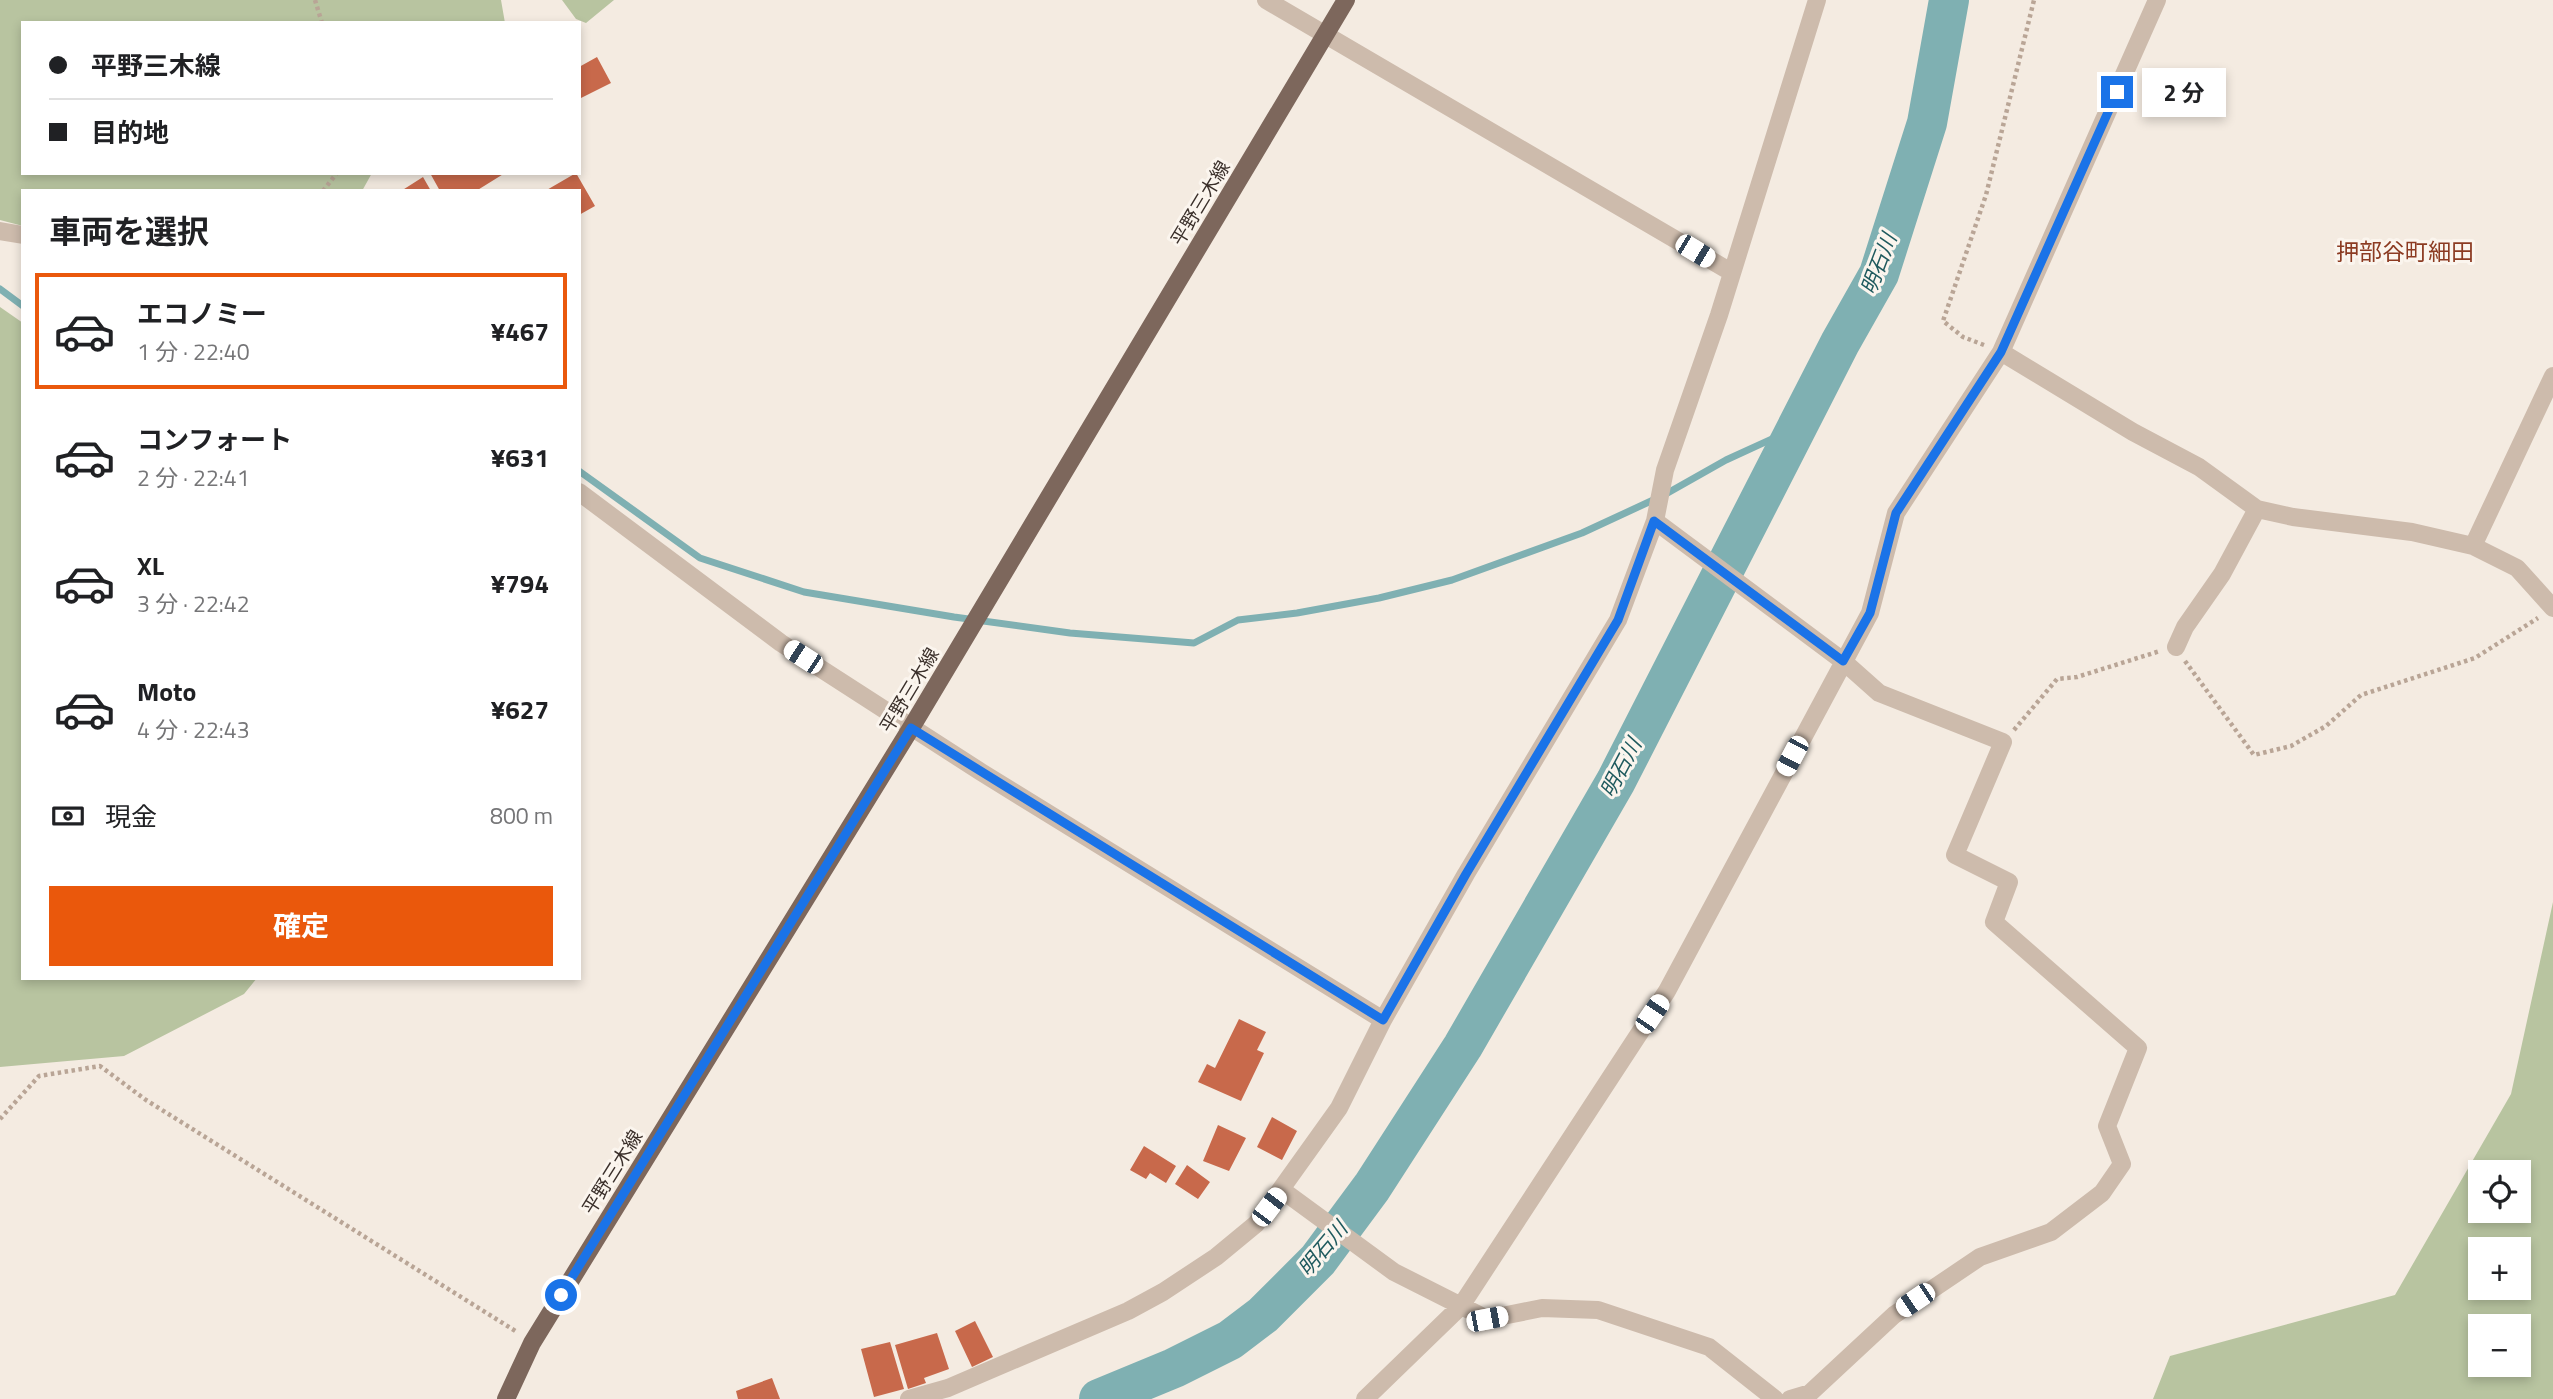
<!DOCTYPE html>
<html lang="ja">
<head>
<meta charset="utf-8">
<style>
  :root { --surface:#fff; --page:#f2f2f2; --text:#202124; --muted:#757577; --line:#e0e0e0; --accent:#ea580c }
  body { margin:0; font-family:"Titillium Web","Noto Sans JP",sans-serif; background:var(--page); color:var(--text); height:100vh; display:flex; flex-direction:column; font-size:26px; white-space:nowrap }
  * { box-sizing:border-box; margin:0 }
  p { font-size:23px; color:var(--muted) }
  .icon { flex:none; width:38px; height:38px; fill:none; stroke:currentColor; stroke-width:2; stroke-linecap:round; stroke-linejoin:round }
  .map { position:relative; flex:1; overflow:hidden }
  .drawer { position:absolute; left:21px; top:189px; width:560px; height:791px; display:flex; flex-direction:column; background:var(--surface); border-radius:0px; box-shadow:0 4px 10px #0003 }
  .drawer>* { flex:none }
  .banner { position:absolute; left:21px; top:21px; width:560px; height:154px; border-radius:0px; box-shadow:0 4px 10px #0003; display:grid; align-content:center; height:154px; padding:0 28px; background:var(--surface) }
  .fabs { position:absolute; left:2468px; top:1160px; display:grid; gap:14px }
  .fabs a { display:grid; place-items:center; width:63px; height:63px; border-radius:0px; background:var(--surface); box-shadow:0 4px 10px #0003; font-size:35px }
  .end { position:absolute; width:32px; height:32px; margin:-16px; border:9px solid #1a73e8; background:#fff; box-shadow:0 0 0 4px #fff }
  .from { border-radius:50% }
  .bubble { position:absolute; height:49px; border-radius:0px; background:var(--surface); box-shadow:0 4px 10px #0003; font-size:23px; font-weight:700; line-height:49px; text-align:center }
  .car { position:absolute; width:21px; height:42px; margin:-21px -10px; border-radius:9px; box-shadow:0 0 5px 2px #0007; background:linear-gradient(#fff 24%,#345 0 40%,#fff 0 76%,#345 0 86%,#fff 0) }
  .banner b { display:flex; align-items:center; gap:24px; height:66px; font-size:26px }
  .banner b+b { border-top:2px solid var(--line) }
  .banner i { width:18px; height:18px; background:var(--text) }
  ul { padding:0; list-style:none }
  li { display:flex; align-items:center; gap:21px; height:116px; margin:0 14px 10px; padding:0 14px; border:4px solid transparent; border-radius:0px }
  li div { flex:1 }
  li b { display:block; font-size:26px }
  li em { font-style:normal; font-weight:700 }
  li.on { border-color:var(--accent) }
  li>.icon { width:63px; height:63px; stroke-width:1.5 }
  h2 { padding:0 28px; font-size:32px; line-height:84px }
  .pay { display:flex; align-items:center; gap:18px; height:77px; padding:0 28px; font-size:26px }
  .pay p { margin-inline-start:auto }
  .button { display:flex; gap:14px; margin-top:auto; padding:14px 28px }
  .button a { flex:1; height:80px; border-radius:0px; background:var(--accent); color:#fff; font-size:28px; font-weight:700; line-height:80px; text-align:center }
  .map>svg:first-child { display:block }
  .green { fill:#b8c4a0; fill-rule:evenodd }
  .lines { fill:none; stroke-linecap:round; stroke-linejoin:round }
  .stream { stroke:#7fb0b2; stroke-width:7 }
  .river { stroke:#7fb0b2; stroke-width:40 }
  .building { fill:#c8694b }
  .path { stroke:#b9a596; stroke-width:4.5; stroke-dasharray:3.5 3.5; stroke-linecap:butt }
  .minor { stroke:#cdbbac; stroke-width:18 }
  .major { stroke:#7d675c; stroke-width:18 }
  .route { stroke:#1a73e8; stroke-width:9 }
  .labels { text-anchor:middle; stroke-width:6; stroke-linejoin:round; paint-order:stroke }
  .street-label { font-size:19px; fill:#3b302b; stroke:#fbf5ee }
  .water-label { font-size:21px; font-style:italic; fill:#1f5a5e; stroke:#fbf5ee }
  .quarter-label { font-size:23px; fill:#8c3b22; stroke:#fbf5ee }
</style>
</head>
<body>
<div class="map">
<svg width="2553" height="1399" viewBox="0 0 2553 1399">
  <rect width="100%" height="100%" fill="#f4ebe1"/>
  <path class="green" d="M0,0h501l4,23h-482v150h349l-10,18h-339v35l-23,-6z
    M562,0h52l-28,23 -10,-4z
    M0,307l23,16v655h234l-13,16 -120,62 -124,11z
    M2553,902v497h-400l17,-43 225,-61 116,-201zM2518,1172v39h-38v-39zM2480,1250h38v38h-38zM2480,1326h38v39h-38z"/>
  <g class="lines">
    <path class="stream" d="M0,289l23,17
      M579,471l121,87 104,34 150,25 116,16 124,10 44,-23 59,-7 82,-15 73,-18 130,-47 82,-38 62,-35 72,-33"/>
    <path class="river" d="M1099,1399l75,-31 56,-28 33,-25 55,-55 54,-73 91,-141 153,-265 224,-438 39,-69 48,-151 22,-123"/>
  </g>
  <path class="building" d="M597,57l14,26 -32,16v-32z
    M430,173h75l-29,18h-36z
    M576,173l19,33 -16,9v-24h-34z
    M423,177l8,14h-30z
    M1239,1019l27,13 -9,18 7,3 -23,48 -43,-19 9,-18 8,4z
    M1272,1117l25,14 -15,29 -25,-13z
    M1218,1125l28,13 -17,33 -26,-10z
    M1144,1146l32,20 -10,17 -16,-10 -4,6 -16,-9z
    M1187,1165l23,17 -12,17 -23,-15z
    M975,1321l18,36 -21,10 -17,-36z
    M937,1333l12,36 -25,9 2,5 -18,6 -13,-44z
    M890,1342l14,47 -30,8 -13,-48z
    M772,1378l8,21h-42l-2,-8z"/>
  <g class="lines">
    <path class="path" d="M315,0l7,23
      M323,191l14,-18
      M1984,345l-21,-8 -20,-16 43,-126 48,-195
      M2185,661l69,94 37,-9 35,-20 35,-31 114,-37 63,-40
      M2014,730l43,-51 20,-2 83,-26
      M0,1119l39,-43 61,-10 46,34 371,232"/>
    <path class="minor" d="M1266,0l465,272
      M0,231l23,4
      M2001,352l132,80 66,35 58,42 36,8 119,15 61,14
      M2553,376l-80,170 44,22 36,40
      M579,492l202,151 200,129 402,248
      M1655,521l188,140 36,32 124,49 -48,113 54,27 -15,40 144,126 -31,78 15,38 -20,29 -51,39 -71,25 -86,58 -84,78 -20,6
      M2176,647l9,-20 37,-53 35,-65
      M1282,1190l112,82 93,47 55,-11 56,2 111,37 66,52
      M909,1399l39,-11 180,-77 35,-19 53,-35 40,-33 83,-116 44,-88 83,-146 152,-254 37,-99 10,-51 54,-155 98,-315
      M1365,1399l96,-93 206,-315 203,-378 26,-100 105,-161 156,-352"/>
    <path class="major" d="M506,1399l26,-56 379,-615 435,-728"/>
  </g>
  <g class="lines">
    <path class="route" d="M561,1295l350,-567 472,292 83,-146 152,-254 36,-99 189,140 27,-48 26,-100 105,-161 116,-260"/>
  </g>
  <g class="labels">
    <g class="street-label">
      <text transform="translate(1200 203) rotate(-59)" y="7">平野三木線</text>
      <text transform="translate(909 690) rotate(-59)" y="7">平野三木線</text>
      <text transform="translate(612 1172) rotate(-58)" y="7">平野三木線</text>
    </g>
    <g class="water-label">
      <text transform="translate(1879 264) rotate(-69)" y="7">明石川</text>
      <text transform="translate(1621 768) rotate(-62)" y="7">明石川</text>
      <text transform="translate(1323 1249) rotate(-50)" y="7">明石川</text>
    </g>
    <g class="quarter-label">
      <text x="2405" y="260">押部谷町細田</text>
    </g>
  </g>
</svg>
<div class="fabs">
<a><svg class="icon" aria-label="locate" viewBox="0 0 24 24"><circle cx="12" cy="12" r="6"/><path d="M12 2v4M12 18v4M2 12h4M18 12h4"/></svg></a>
<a>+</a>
<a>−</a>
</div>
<i class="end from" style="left:561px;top:1295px"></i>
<i class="end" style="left:2117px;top:92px"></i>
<div class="bubble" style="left:2142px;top:68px;width:84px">2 分</div>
<i class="car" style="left:1695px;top:251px;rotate:121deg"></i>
<i class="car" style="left:803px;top:657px;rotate:303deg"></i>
<i class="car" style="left:1792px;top:756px;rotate:208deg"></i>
<i class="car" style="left:1652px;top:1014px;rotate:34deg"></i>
<i class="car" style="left:1269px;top:1207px;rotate:37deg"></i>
<i class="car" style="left:1915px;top:1300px;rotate:236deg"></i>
<i class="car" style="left:1487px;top:1319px;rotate:79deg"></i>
<div class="banner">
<b><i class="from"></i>平野三木線</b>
<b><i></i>目的地</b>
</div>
<section class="drawer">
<h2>車両を選択</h2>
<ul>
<li class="on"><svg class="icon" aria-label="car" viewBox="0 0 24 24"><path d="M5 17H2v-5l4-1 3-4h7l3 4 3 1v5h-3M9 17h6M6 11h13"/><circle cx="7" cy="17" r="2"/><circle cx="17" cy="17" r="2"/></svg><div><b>エコノミー</b><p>1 分 · 22:40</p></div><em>¥467</em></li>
<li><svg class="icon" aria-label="car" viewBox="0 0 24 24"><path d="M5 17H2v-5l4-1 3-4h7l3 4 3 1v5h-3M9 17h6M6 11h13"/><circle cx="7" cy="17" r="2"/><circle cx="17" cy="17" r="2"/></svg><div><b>コンフォート</b><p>2 分 · 22:41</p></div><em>¥631</em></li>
<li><svg class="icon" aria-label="car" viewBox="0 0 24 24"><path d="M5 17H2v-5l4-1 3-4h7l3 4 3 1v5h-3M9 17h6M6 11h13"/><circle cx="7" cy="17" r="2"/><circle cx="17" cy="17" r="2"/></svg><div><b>XL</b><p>3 分 · 22:42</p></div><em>¥794</em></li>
<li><svg class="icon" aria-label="car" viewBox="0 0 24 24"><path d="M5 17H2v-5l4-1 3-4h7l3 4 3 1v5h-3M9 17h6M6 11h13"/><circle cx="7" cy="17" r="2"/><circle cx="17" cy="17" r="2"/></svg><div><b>Moto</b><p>4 分 · 22:43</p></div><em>¥627</em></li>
</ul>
<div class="pay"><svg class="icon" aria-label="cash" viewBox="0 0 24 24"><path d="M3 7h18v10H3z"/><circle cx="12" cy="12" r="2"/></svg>現金<p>800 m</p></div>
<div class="button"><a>確定</a></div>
</section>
</div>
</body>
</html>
